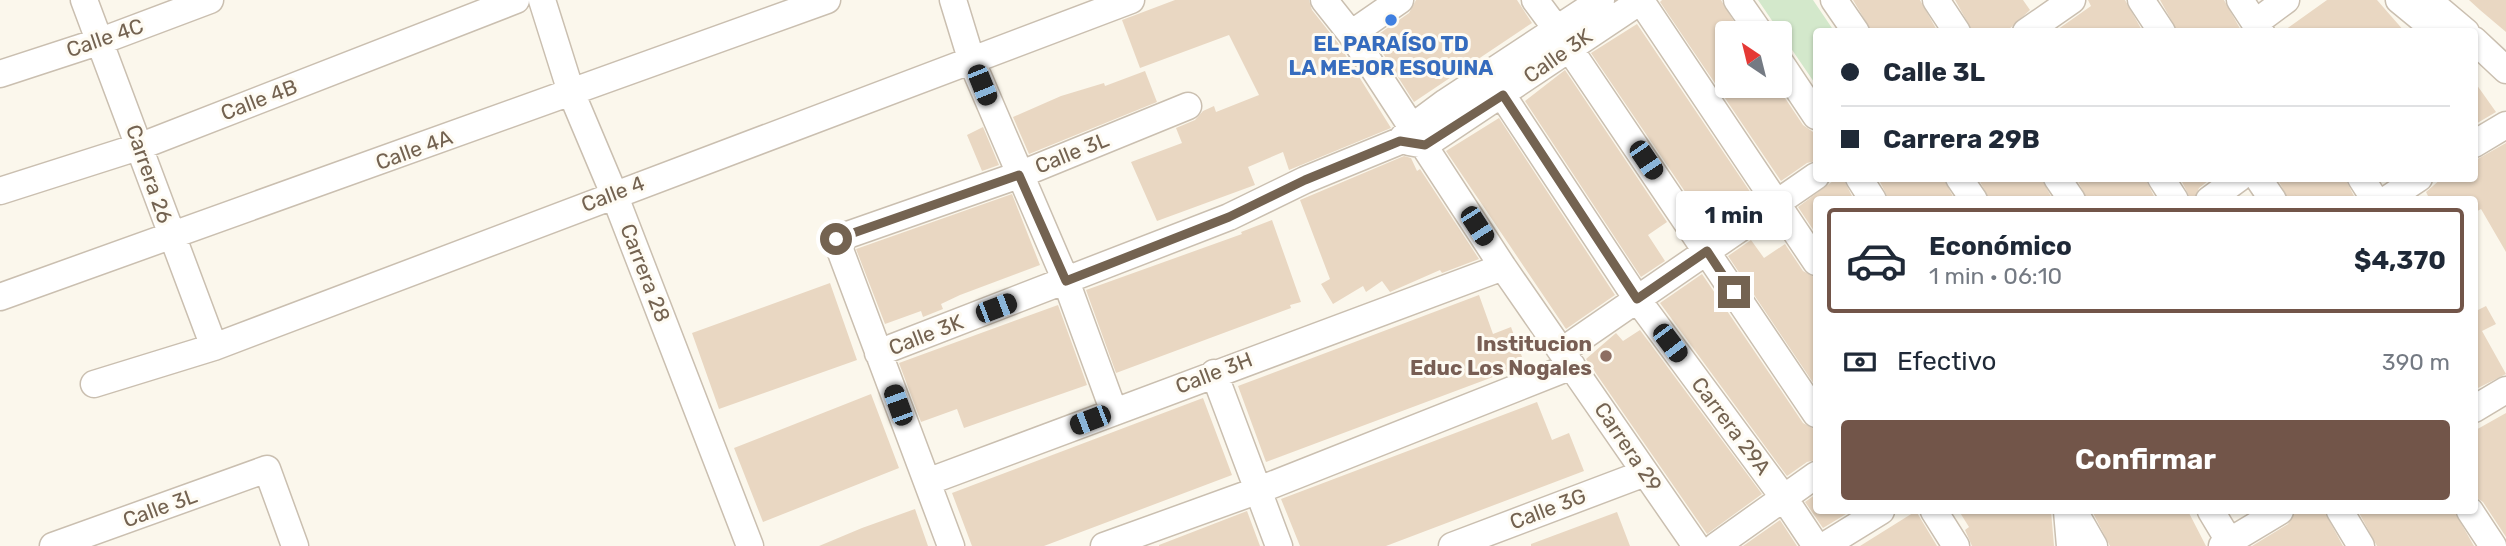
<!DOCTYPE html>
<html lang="es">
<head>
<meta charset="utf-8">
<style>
  :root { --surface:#fff; --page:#f2f2f3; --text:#1f2937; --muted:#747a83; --line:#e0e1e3; --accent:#725549 }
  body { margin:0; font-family:Rubik,sans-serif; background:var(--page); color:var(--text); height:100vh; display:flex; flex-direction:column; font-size:26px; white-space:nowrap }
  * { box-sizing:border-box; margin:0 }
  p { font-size:23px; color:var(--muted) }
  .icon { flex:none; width:38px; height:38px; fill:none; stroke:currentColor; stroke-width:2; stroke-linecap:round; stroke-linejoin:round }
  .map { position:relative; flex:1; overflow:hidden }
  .sheet { position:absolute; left:1813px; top:196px; width:665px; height:318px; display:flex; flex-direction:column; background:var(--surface); border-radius:7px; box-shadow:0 2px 5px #0004 }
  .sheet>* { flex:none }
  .top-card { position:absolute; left:1813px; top:28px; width:665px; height:154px; border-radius:7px; box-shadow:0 2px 5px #0004; display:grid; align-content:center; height:154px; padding:0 28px; background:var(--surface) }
  .needle { width:46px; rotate:325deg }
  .fabs { position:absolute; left:1715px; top:21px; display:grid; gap:14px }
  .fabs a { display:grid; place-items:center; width:77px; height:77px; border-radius:7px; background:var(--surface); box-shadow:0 2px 5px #0004; font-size:35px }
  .end { position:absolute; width:32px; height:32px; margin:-16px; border:9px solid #746351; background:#fff; box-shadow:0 0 0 4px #fff }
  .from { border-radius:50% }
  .bubble { position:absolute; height:49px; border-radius:7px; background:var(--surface); box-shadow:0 2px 5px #0004; font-size:23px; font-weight:700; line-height:49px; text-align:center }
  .car { position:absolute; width:21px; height:42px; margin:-21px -10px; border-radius:9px; box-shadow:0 0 5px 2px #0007; background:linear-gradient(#222 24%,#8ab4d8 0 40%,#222 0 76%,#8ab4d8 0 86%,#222 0) }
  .top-card b { display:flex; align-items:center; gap:24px; height:66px; font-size:26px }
  .top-card b+b { border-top:2px solid var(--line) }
  .top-card i { width:18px; height:18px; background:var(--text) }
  ul { padding:12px 0 0; list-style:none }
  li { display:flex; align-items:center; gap:21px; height:105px; margin:0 14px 10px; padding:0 14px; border:4px solid transparent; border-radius:7px }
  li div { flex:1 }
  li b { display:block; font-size:26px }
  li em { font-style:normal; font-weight:700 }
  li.on { border-color:var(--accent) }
  li>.icon { width:63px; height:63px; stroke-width:1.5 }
  .pay { display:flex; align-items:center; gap:18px; height:77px; padding:0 28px; font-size:26px }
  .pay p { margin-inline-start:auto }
  .cta { display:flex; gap:14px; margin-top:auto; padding:14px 28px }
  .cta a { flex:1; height:80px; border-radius:7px; background:var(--accent); color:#fff; font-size:28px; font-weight:700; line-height:80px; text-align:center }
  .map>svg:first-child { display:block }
  .green { fill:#d3e8cb }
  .building { fill:#e9d7c2 }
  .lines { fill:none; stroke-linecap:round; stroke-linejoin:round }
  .minor-casing { stroke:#cabfb0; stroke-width:29 }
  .minor { stroke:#fff; stroke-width:26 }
  .route { stroke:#746351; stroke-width:9 }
  .shop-dot { fill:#3f7fe0; stroke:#fefbf3; stroke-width:2.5 }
  .education-dot { fill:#8d6e63; stroke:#fefbf3; stroke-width:2.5 }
  .labels { text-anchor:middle; stroke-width:6; stroke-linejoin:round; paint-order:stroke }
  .street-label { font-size:21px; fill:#746351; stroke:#fefbf3 }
  .shop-label { font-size:21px; font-weight:bold; fill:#366cbe; stroke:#fefbf3 }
  .education-label { font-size:21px; font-weight:bold; fill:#785e54; stroke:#fefbf3; text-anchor:end }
</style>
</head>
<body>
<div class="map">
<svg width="2506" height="546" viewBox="0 0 2506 546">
  <rect width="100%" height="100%" fill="#fbf7ec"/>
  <path class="green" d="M1758,0h55l21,31 -18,1v53z"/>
  <path class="building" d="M1175,0h134l3,10 26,33 53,85 -102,42 -6,-18 -35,15 7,18 -98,36 -26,-59 51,-19 -6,-15 19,-8 8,-9 11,-5 2,6 43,-17 -30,-60 -89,33 -18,-48z
    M1416,0h101l15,23 -118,79 -41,-64 36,-25z
    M1662,0h59l20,33h-14v53h50l26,39 13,9v27l-9,2 -26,18 -121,-179z
    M1853,0h67l18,32h-66z
    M1955,0h68l7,10 -24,22h-33z
    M2088,0h37l18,32h-89l37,-26z
    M2160,0h64l18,32h-64z
    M2327,0h50l28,32h-123z
    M2469,0h37v32l-26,-22z
    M1637,24l118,175 -44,31 -120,-177z
    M1565,70l102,152 -19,13 17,26 -24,16 -116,-176z
    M1145,71l12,31 -128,52 -16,-37 48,-21 43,-13 1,3z
    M2474,81l22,31 -22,13z
    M1499,118l116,177 -49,34 -120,-178z
    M983,127l16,38 -17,6 -15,-36z
    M2506,143v109l-25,-43 -7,4v-13h-44l-4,-8 16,-14h32v-17z
    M1404,156l7,2 6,13 3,-2 59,90 -37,14 -2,-3 -50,22 -8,-11 -16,11 -3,-6 -30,18 -12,-20 9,-5 -30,-79z
    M1837,178h6l11,22h-38v34l-18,-27z
    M1878,178h65l12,22h-66z
    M1978,178h63l12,22h-63z
    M2076,178h69l11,22h-68z
    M2180,178h32l-13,10 -5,12h-3z
    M2277,178h68l11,22h-67z
    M1012,194l28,71 -80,30 -19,9 2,5 -20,8 -2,-6 -36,13 -29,-75z
    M1272,220l29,82 -11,3 1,3 -175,65 -30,-83 156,-56 -1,-2z
    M1751,240l13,18 21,-14 18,27 13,7v109l-88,-131z
    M1702,274l101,149 13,7v30l-9,2 -20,14 -127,-173z
    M830,283l27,77 -138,49 -27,-76z
    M1479,295l14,39 18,-7 14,38 -259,97 -28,-76z
    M1058,305l29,80 -123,43 -7,-19 -36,13 -22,-59z
    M2486,306l10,18 -14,7 24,43 -32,16v-78z
    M1640,330l122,164 -55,40 -121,-175 30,-26 7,8z
    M871,394l28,74 -136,54 -29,-74z
    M1203,398l29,77 -188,71h-72l-20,-53z
    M1537,402l15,38 17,-7 15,38 -198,75h-86l-19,-47z
    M2506,413v124l-23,-35 -9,-6v-65z
    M1816,494v17h35l-28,17 -18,-26z
    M915,509l13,37h-109l43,-18z
    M1247,511l13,35h-101v-1z
    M1916,511l21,35h-77z
    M1959,511h92l3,35h-82l-7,-16 4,-3z
    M2092,511h96l18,35h-96z
    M2296,511h28l19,35h-91l36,-22z
    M2358,511h96l20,35h-97z
    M1617,512l13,34h-99v-2z
    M1780,520l17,26h-54z"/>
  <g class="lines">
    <g class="minor-casing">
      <path id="minor" d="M84,0l130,347
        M542,0l29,92 43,102 136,352
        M953,0l19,62 94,219 48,131
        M1324,0l27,34 152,233 193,279
        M1535,0l23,31
        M1737,0l23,33
        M1834,0l22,32
        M1936,0l21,32
        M2141,0l21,32
        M2240,0l21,32
        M2399,0l39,32
        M2428,0l38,32
        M1641,1l175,261
        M2255,23l31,-23
        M2026,32l46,-32
        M1351,34l49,-34
        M2474,40l32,30
        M1569,48l247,366
        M1780,62l36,54
        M0,74l101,-33 109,-41
        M1489,75l148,224 147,199 32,48
        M1409,142l16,3 217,-145
        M2474,144l32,-19
        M1859,178l14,22
        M1959,178l15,22
        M2057,178l15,22
        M2161,178l14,22
        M2258,178l15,22
        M2361,178l14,22
        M0,191l141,-45 375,-146
        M2209,200l30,-22
        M2386,200l33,-22
        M0,297l827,-297
        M1562,351l254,-175
        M878,353l351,-136 76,-37 95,-39 11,-13 35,-26 155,-102
        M1214,373l65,173
        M94,384l120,-37 917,-347
        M2474,409l32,-19
        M927,482l576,-215
        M1934,511l22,35
        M2067,511l3,35
        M2074,511l20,35
        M2211,511l21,35
        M2340,511l21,35
        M2470,511l23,35
        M53,546l214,-77 28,77
        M951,546l-115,-307 183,-64 169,-69
        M1104,546l155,-56 313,-124
        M1452,546l193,-73
        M1716,546l100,-71
        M1824,546l57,-35
        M2222,546l58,-35"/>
    </g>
    <use href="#minor" class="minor"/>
  </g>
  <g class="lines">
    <path class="route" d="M836,239l183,-64 47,106 163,-64 76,-37 95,-39 25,4 78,-50 134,204 70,-48 27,41"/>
  </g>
  <circle class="shop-dot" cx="1391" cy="20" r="7"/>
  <circle class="education-dot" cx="1606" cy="356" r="7"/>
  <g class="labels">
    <g class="street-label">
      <text transform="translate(105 38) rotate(-19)" y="7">Calle 4C</text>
      <text transform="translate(1558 56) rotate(-35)" y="7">Calle 3K</text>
      <text transform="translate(259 100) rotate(-21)" y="7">Calle 4B</text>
      <text transform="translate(414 150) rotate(-20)" y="7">Calle 4A</text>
      <text transform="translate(1072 153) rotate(-22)" y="7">Calle 3L</text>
      <text transform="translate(149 174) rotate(71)" y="7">Carrera 26</text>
      <text transform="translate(613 194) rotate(-21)" y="7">Calle 4</text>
      <text transform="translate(645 273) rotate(69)" y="7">Carrera 28</text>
      <text transform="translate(926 335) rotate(-21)" y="7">Calle 3K</text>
      <text transform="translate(1214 373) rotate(-21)" y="7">Calle 3H</text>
      <text transform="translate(1731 426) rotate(53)" y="7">Carrera 29A</text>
      <text transform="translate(1628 447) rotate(56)" y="7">Carrera 29</text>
      <text transform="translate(160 508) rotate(-20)" y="7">Calle 3L</text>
      <text transform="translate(1548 509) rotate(-21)" y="7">Calle 3G</text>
    </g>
    <g class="shop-label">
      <text x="1391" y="51">EL PARAÍSO TD<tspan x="1391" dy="24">LA MEJOR ESQUINA</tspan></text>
    </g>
    <g class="education-label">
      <text x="1592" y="351">Institucion<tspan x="1592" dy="24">Educ Los Nogales</tspan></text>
    </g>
  </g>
</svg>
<div class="fabs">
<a><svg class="needle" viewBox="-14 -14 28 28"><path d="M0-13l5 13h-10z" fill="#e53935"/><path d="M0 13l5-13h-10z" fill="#747a83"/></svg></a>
</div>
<i class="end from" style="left:836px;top:239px"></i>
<i class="end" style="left:1734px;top:292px"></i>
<div class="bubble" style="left:1676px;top:191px;width:116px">1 min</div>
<i class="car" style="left:982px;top:85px;rotate:158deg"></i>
<i class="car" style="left:1646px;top:160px;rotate:146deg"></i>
<i class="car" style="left:1477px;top:226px;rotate:147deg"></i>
<i class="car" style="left:996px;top:308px;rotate:69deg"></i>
<i class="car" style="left:1670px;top:343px;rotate:143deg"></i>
<i class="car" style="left:898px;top:405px;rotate:340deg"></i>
<i class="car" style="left:1090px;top:420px;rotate:249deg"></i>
<div class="top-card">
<b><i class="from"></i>Calle 3L</b>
<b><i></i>Carrera 29B</b>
</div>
<section class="sheet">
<ul>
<li class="on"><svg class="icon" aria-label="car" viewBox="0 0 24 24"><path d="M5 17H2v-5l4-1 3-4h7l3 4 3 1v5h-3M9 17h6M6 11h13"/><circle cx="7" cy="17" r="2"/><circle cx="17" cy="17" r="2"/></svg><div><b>Económico</b><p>1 min · 06:10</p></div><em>$4,370</em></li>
</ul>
<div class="pay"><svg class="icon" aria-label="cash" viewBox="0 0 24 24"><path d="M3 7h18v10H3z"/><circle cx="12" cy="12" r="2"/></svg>Efectivo<p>390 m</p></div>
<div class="cta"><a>Confirmar</a></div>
</section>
</div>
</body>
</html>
